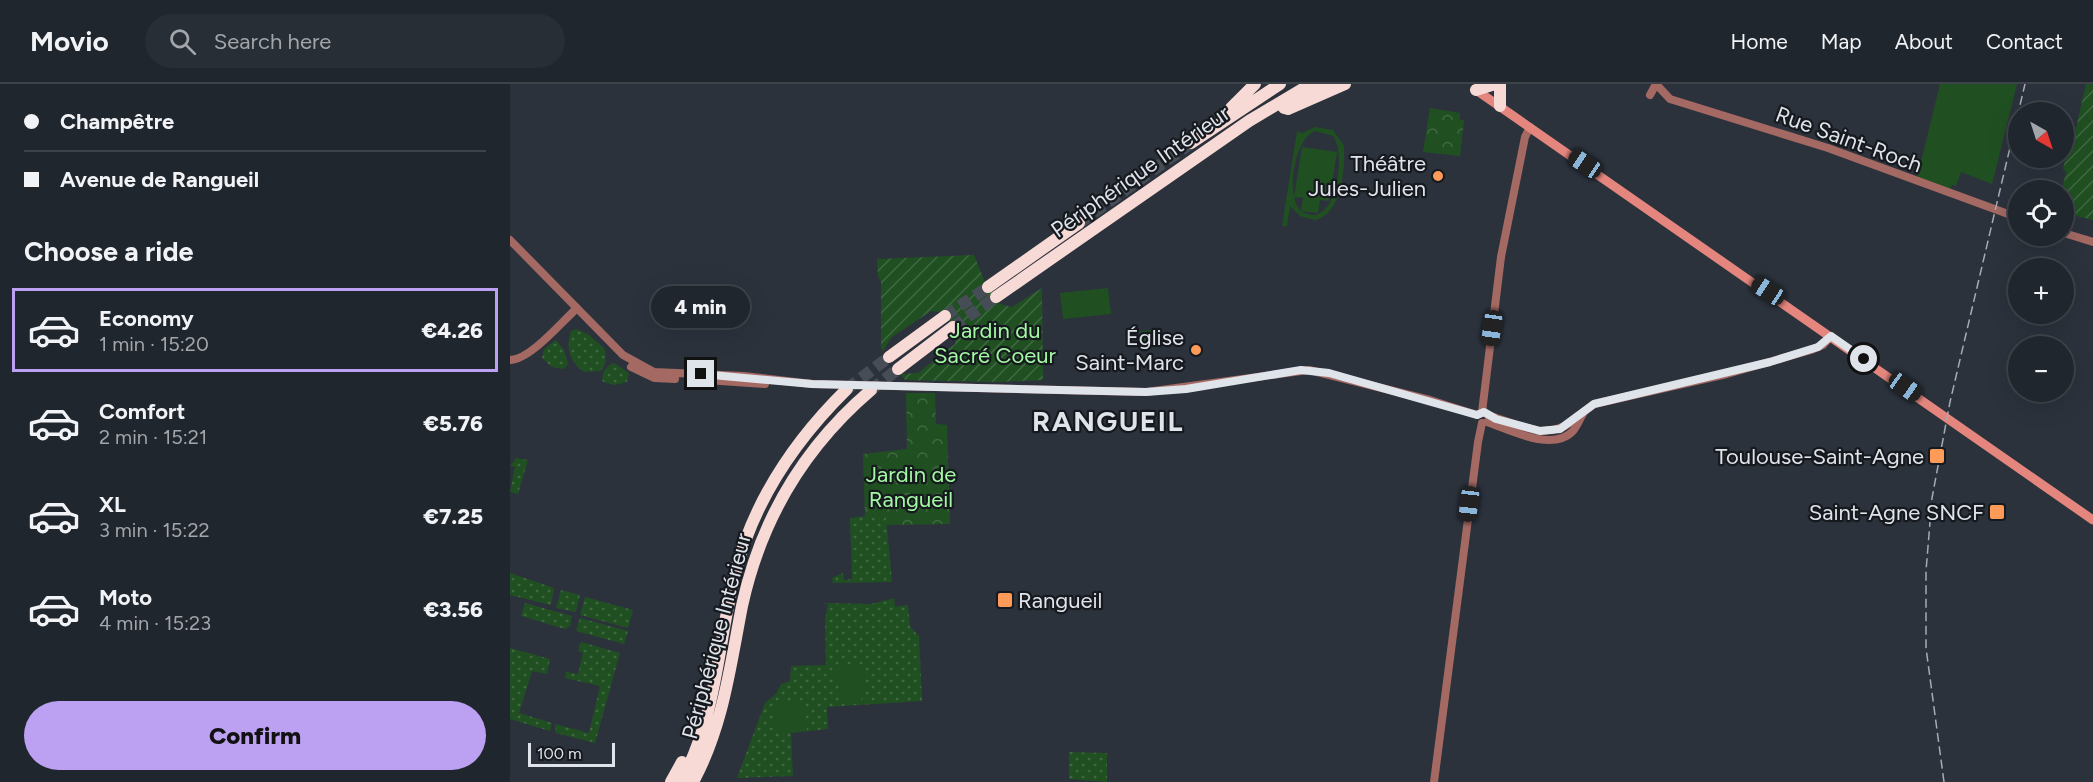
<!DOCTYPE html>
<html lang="en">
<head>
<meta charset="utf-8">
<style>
  :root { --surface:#20262d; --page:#282e35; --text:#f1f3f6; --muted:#a2a5aa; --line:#3d4349; --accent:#bca0f2 }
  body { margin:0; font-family:Figtree,sans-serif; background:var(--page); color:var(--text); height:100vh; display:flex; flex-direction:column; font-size:22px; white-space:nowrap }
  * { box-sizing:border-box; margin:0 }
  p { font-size:20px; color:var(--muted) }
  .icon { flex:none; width:33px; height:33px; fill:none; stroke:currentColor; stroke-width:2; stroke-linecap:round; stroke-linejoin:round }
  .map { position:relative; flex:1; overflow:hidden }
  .side { display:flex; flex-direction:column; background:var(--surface); width:510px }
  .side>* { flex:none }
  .top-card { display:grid; align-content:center; height:132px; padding:0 24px; background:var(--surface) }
  .needle { width:39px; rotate:141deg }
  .buttons { position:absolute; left:1498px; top:18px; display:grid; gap:12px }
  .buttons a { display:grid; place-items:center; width:66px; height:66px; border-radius:50%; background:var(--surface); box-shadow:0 6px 24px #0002,0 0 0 2px var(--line); font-size:30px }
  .scale { position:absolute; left:18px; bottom:15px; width:87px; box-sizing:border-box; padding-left:6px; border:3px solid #dfe3ea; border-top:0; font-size:16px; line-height:21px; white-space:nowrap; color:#dfe3ea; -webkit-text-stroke:4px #16191e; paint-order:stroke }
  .end { position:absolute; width:27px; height:27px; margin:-14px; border:8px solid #dfe3ea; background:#111; box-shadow:0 0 0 3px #111 }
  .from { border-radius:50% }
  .bubble { position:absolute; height:42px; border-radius:21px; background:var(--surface); box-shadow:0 6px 24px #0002,0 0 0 2px var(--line); font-size:20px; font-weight:800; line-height:42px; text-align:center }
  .car { position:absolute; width:18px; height:36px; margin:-18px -9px; border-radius:8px; box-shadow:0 0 4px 2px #0007; background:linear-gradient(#222 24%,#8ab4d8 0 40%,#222 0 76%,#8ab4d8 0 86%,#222 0) }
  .top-card b { display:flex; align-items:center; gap:21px; height:57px; font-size:22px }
  .top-card b+b { border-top:2px solid var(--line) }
  .top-card i { width:15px; height:15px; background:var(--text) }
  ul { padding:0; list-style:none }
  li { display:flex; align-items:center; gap:18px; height:84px; margin:0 12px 9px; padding:0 12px; border:3px solid transparent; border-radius:0px }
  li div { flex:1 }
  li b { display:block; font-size:22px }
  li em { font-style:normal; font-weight:800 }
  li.on { border-color:var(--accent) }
  li>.icon { width:54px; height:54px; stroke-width:1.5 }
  h2 { padding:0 24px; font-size:27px; line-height:72px }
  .cta { display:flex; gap:12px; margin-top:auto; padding:12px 24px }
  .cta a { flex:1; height:69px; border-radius:36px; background:var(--accent); color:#111; font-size:24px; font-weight:800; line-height:69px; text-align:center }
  header { display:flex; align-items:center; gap:36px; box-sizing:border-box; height:84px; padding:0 30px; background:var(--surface); border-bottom:2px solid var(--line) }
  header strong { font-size:28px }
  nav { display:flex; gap:33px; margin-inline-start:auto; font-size:21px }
  .search { width:420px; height:54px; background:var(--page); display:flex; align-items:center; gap:15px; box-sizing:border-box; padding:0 21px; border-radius:33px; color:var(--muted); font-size:22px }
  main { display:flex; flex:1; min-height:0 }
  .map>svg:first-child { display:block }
  .grass { fill:url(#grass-dots) }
  .park { fill:url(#park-crowns) }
  .garden { fill:url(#garden-furrows) }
  .pitch { fill:#205022; fill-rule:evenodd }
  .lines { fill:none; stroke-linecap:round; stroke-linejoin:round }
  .motorway-tunnel { stroke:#464d56; stroke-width:12; stroke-dasharray:12 6; stroke-linecap:butt }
  .tertiary { stroke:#a46963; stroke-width:8 }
  .secondary { stroke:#e4867d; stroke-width:9 }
  .motorway { stroke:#f7d9d5; stroke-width:12 }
  .rail { stroke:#a7acb4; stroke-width:1.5; stroke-dasharray:9 4.5; stroke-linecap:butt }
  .route { stroke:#dfe3ea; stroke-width:8 }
  .poi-dot { fill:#fe9b59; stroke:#16191e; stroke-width:2 }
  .labels { text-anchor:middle; stroke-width:4.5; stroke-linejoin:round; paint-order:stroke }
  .street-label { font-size:22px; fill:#dfe3ea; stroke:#16191e }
  .poi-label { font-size:22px; fill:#dfe3ea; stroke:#16191e; text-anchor:end }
  .park-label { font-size:22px; fill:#a3f8a3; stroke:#16191e }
  .district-label { font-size:28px; font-weight:bold; letter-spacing:1.5px; fill:#dfe3ea; stroke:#16191e }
</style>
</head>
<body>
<header>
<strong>Movio</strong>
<div class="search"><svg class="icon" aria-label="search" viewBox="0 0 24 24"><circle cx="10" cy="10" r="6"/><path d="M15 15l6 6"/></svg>Search here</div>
<nav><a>Home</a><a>Map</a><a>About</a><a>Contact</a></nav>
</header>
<main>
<section class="side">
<div class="top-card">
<b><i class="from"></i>Champêtre</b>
<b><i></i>Avenue de Rangueil</b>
</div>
<h2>Choose a ride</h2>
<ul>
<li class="on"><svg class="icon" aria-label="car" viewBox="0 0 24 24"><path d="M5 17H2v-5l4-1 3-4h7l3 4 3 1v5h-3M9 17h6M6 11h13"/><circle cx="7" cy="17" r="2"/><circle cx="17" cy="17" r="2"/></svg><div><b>Economy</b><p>1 min · 15:20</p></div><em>€4.26</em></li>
<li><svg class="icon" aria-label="car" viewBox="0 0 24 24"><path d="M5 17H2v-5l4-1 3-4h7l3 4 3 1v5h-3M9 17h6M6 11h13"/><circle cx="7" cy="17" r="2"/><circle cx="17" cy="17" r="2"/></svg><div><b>Comfort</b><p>2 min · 15:21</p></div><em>€5.76</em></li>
<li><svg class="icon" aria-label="car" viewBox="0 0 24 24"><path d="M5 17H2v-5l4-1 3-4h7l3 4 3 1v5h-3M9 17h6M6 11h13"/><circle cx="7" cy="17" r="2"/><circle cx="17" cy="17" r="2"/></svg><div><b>XL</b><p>3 min · 15:22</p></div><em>€7.25</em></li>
<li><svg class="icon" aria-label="car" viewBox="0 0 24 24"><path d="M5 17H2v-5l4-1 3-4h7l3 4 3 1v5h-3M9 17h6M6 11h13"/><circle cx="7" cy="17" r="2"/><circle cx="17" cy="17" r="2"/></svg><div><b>Moto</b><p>4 min · 15:23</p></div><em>€3.56</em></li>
</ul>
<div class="cta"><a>Confirm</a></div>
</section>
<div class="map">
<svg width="1583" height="698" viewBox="0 0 1583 698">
  <defs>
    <pattern id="grass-dots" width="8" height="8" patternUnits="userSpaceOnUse" patternTransform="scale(1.5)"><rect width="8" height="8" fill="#205022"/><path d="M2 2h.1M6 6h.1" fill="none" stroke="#406942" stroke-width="1.8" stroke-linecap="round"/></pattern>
    <pattern id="park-crowns" width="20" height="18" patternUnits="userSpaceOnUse" patternTransform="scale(1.5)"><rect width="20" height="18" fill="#205022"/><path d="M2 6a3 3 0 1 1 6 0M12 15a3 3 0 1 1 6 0" fill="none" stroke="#406942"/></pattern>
    <pattern id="garden-furrows" width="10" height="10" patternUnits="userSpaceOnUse" patternTransform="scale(1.5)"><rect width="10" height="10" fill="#205022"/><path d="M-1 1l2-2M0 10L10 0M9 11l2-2" fill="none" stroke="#406942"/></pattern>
  </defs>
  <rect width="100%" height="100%" fill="#2b323c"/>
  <path class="grass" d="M66,245l12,5 17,15 1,13 -5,9 -17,1c-14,-10 -19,-24 -13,-41z
    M46,256l8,10 4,14 -4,5 -12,-2 -10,-9 2,-9z
    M104,279l15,10 -2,9 -13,3 -11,-3c-3,-8 4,-17 11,-19z
    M6,374l12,2 -10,34 -8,-2 5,-25 -5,-1z
    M355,432v2l21,-2 6,66 -59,1 -1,-5 11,-5 1,7 8,-1 -2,-61z
    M0,489l44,15 -3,17 -41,-10z
    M51,506l19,5 -4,17 -20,-4z
    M75,513l48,13 -5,18 -48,-13z
    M384,514l1,9 13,-2 2,22 9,9 3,65 -95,6 1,22 -37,4 2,43 -56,2 28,-75 11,-9 5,-10 9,-3 1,-15 35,-1 -1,-45 3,-16 -4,-1 47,1z
    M15,519l47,13 -2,10 -5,3 -44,-13z
    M70,534l48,13 -4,13 -48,-13z
    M71,558l39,11 -25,90 -39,-10 -1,-9 34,9 11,-47 -35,-8 1,-6 12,2 5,-21 -5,-2z
    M0,564l40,11 -3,15 -15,-3 -13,42 33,10 -2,8 -40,-12z
    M559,668l38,1v29l-38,-3z"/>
  <path class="park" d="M920,24l30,5v7h4l-4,36 -37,-4z
    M396,309h29l1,31 11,1 3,99 -64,1v-9l-21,3 -2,-65 44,-5z"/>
  <path class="garden" d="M1576,0h7v136l-29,-7v-23h-2l4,-19 -3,-1 5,-25 4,1z
    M464,171l11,27 15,22 12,3 30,-19 1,92 -45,2 -93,-2 -4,-6 17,-1 37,-29 2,-11 -15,-21 -11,-1 -39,26 -9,14 -2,-3v-66l-3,-6 -1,-17z"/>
  <path class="pitch" d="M1430,0h77l-25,100 -31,-12 -5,14 -4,-1 -2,5 -33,-12z
    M805,43l18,3 11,16c1,23 -2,68 -29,74l-15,-4 -10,-10 -3,20h-5l15,-95 5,2zM805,47l18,5c14,17 3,98 -32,75l17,2 2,-13 9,1 8,-49 -35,-5 -8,50 9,1 -2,13c-16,-14 -7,-72 14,-80z
    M598,204l3,26 -48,5 -3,-26z
    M651,246l1,17 -22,1 -1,-17z
    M355,582l-4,38h-16l-13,-34 2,-3z
    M295,617l2,30 -31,2 -2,-31z"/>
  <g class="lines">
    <path class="motorway-tunnel" d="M569,139l112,-80
      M435,232l43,-29
      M443,243l43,-30
      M337,305l42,-32
      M361,306l27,-21"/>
    <path class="tertiary" d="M1146,0l14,15 158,49 191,70
      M1140,11l6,-11
      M1554,149l29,9
      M0,156l113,115 31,17 90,4 68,8 334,8 163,-22 121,30 47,15
      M0,276c19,0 49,-35 63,-48l3,-5
      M121,283l23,11 21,1
      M196,296l59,4
      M972,328l19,-155 24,-120 5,-10
      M978,331l32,11 20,5 13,-1 12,-4 29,-22 133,-30 84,-24 12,-5 8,-9
      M977,338c21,7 64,30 85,10 5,-5 8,-14 12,-20
      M924,698l44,-340 4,-19"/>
    <path class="secondary" d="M966,6l617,430"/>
    <path class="motorway" d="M990,0v22
      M966,6l19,-6
      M795,11l23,-11
      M721,24l24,-24
      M774,24l4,1 57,-25
      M681,59l89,-59
      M478,203l91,-64
      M486,213l253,-176 62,-37
      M379,273l56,-41
      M388,285l55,-42
      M161,698l11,-20
      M171,698c37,-69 36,-138 55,-212 19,-71 59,-130 111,-181
      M183,698c30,-55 37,-115 49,-176 19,-87 61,-158 129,-216"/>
    <path class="rail" d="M1434,698l-18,-134v-77l6,-73 18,-96 75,-318"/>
  </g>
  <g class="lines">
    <path class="route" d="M191,290l111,10 334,8 40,-3 115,-19 28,3 148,42 7,-3 12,7 44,12 20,-2 34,-25 176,-42 48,-15 13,-11 33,23"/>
  </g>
  <g class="poi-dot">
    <circle cx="928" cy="92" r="6"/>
    <circle cx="686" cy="266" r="6"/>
    <rect x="1419" y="364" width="16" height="16" rx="3"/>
    <rect x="1479" y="420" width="16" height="16" rx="3"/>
    <rect x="487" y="508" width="16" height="16" rx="3"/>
  </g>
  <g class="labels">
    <g class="street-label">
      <text transform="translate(1339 55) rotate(20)" y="8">Rue Saint-Roch</text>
      <text transform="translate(630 87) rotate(-35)" y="8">Périphérique Intérieur</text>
      <text transform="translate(206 552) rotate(-75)" y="8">Périphérique Intérieur</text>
    </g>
    <g class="poi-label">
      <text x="916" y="87">Théâtre<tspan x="916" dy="25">Jules-Julien</tspan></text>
      <text x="674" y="261">Église<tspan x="674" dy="25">Saint-Marc</tspan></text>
      <text x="1414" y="380">Toulouse-Saint-Agne</text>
      <text x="1474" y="436">Saint-Agne SNCF</text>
      <text x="508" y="524" text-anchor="start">Rangueil</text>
    </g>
    <g class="park-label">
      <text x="485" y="254">Jardin du<tspan x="485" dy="25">Sacré Coeur</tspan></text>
      <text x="401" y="398">Jardin de<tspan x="401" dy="25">Rangueil</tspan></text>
    </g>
    <g class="district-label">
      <text x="598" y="347">RANGUEIL</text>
    </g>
  </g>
</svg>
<div class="buttons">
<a><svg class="needle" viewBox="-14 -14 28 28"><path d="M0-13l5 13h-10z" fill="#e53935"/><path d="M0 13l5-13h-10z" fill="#a2a5aa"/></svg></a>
<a><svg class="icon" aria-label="locate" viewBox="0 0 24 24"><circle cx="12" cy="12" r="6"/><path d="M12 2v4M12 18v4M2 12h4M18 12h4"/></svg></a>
<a>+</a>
<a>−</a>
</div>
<div class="scale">100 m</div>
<i class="end from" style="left:1354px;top:275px"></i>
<i class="end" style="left:191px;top:290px"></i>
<div class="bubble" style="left:141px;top:202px;width:99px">4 min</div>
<i class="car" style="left:1075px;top:80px;rotate:304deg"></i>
<i class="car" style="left:1258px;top:207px;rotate:303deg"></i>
<i class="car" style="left:982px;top:244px;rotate:188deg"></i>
<i class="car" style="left:1395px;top:303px;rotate:125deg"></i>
<i class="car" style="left:959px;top:420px;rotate:187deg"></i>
</div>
</main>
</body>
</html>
